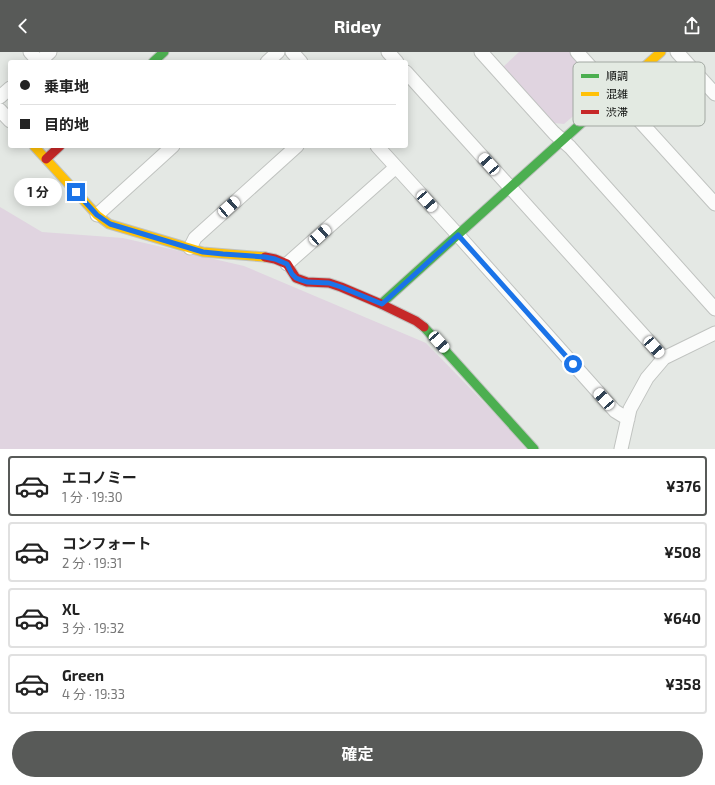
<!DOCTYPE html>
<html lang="ja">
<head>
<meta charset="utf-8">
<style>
  :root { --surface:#fff; --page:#f2f2f2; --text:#222; --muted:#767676; --line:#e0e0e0; --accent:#585a58 }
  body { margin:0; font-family:"Exo 2","Noto Sans JP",sans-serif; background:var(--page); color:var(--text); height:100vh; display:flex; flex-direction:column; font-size:15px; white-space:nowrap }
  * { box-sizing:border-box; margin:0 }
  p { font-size:13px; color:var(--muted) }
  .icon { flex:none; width:22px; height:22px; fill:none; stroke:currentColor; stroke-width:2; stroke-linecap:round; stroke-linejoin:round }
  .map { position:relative; height:397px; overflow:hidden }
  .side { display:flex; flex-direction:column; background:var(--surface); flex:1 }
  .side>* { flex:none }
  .guide { position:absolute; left:8px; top:8px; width:400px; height:88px; border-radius:4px; box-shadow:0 2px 10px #0003; display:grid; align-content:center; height:88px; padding:0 12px; background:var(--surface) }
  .end { position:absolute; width:18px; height:18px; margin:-9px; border:5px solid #1a73e8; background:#fff; box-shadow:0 0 0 2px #fff }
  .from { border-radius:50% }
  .bubble { position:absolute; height:28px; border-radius:14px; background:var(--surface); box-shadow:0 2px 10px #0003; font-size:13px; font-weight:700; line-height:28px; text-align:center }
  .car { position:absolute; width:12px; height:24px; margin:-12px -6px; border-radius:5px; box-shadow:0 0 3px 1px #0007; background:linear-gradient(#fff 24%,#345 0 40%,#fff 0 76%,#345 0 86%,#fff 0) }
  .guide b { display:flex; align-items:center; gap:14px; height:38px; font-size:15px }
  .guide b+b { border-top:1px solid var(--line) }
  .guide i { width:10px; height:10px; background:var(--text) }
  ul { padding:7px 0 0; list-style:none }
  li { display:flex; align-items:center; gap:12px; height:60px; margin:0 8px 6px; padding:0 4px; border:2px solid var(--line); border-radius:4px }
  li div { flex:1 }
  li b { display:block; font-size:15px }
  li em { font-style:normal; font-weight:700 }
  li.current { border-color:var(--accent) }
  li>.icon { width:36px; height:36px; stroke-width:1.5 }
  .primary-button { display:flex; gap:8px; margin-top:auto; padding:8px 12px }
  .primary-button a { flex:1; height:46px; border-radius:24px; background:var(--accent); color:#fff; font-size:16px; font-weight:700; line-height:46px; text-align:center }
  header { display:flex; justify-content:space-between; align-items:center; height:52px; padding:0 12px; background:var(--accent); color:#fff; font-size:18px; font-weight:700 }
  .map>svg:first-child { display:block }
  .green { fill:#e0d4e0 }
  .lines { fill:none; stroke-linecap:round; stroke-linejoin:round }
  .street-casing { stroke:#c0c3c0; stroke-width:15 }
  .fast-casing { stroke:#c0c3c0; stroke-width:11 }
  .slow-casing { stroke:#c0c3c0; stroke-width:11 }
  .jam-casing { stroke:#c0c3c0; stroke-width:11 }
  .street { stroke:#fbfcfb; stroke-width:13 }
  .fast { stroke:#4caf50; stroke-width:9 }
  .slow { stroke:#ffc107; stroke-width:9 }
  .jam { stroke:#c62828; stroke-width:9 }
  .route { stroke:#1a73e8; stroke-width:5 }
  .key { fill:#e3eae2; stroke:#a2a8a2; stroke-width:1 }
  .key-label { font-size:11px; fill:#0c0e0c }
</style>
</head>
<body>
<header><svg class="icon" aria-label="back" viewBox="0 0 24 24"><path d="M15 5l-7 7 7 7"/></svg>Ridey<svg class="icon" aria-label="share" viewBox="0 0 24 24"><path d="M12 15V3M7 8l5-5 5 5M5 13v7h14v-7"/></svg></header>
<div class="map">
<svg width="715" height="397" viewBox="0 0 715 397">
  <rect width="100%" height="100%" fill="#e4e8e4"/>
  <path class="green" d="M519,0h52l28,31 -1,12 -34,29 -10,-1 -51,-56z
    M0,155l42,25 81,6 121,28 182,77 78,80 22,26h-526z"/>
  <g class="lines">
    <g class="street-casing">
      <path id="street" d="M30,0l9,10
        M292,0l9,10
        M388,0l9,10
        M481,0l73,81 16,14 145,162
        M577,0l138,152
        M677,0l38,42
        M39,10l11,-10
        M267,10l11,-10
        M406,20l258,286
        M0,45l10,-9
        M0,58l10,11
        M377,94l81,89 157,176 13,8
        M97,163l76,-69
        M190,196l5,-10 102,-92
        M287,212l109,-97
        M621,397l9,-40 17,-31 17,-20 51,-25"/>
    </g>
    <g class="fast-casing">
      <path id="fast" d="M153,10l11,-10
        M381,252l225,-203
        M424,275l110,122"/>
    </g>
    <g class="slow-casing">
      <path id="slow" d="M606,49l55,-49
        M34,94l63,69 12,9 94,28 62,5"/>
    </g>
    <g class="jam-casing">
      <path id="jam" d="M46,107l14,-13
        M265,205l10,2 12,5 9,14 11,4 22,1 12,4 40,17 35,17 8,6"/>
    </g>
    <use href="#street" class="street"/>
    <use href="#fast" class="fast"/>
    <use href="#slow" class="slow"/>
    <use href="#jam" class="jam"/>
  </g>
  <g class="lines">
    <path class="route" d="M76,140l21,23 13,9 93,28 20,2 42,3 10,2 12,5 5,10 4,4 5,2 6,2 22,1 12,4 41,17 76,-69 115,129"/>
  </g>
  <rect x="573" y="10" width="132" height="64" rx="6" class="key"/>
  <rect x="581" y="22" width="18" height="4" fill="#4caf50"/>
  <rect x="581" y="40" width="18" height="4" fill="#ffc107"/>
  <rect x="581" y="58" width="18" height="4" fill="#c62828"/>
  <g class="key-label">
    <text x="606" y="28">順調</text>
    <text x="606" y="46">混雑</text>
    <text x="606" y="64">渋滞</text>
  </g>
</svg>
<i class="end from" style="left:573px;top:312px"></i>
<i class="end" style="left:76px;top:140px"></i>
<div class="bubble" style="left:14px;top:126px;width:48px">1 分</div>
<i class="car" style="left:489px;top:112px;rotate:318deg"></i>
<i class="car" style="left:427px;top:149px;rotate:138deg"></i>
<i class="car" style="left:229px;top:155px;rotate:48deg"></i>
<i class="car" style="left:320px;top:183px;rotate:48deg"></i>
<i class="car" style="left:439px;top:290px;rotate:138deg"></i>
<i class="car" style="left:654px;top:295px;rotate:138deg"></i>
<i class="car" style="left:604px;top:347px;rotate:318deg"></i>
<div class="guide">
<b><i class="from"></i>乗車地</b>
<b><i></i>目的地</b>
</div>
</div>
<section class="side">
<ul>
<li class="current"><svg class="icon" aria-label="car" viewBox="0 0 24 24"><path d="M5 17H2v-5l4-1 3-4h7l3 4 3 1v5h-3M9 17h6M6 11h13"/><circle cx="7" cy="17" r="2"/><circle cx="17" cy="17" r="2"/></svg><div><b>エコノミー</b><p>1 分 · 19:30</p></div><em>¥376</em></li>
<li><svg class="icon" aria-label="car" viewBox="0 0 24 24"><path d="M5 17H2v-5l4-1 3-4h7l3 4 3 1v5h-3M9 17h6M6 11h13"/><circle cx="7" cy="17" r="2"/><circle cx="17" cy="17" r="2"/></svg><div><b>コンフォート</b><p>2 分 · 19:31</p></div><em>¥508</em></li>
<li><svg class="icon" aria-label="car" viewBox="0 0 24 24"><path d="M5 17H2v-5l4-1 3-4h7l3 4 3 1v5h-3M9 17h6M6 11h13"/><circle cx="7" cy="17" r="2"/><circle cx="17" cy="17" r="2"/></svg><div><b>XL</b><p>3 分 · 19:32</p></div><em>¥640</em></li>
<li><svg class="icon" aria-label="car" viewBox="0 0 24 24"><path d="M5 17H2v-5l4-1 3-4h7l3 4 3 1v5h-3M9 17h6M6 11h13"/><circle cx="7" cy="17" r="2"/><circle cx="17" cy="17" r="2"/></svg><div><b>Green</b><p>4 分 · 19:33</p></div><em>¥358</em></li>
</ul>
<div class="primary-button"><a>確定</a></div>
</section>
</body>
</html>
